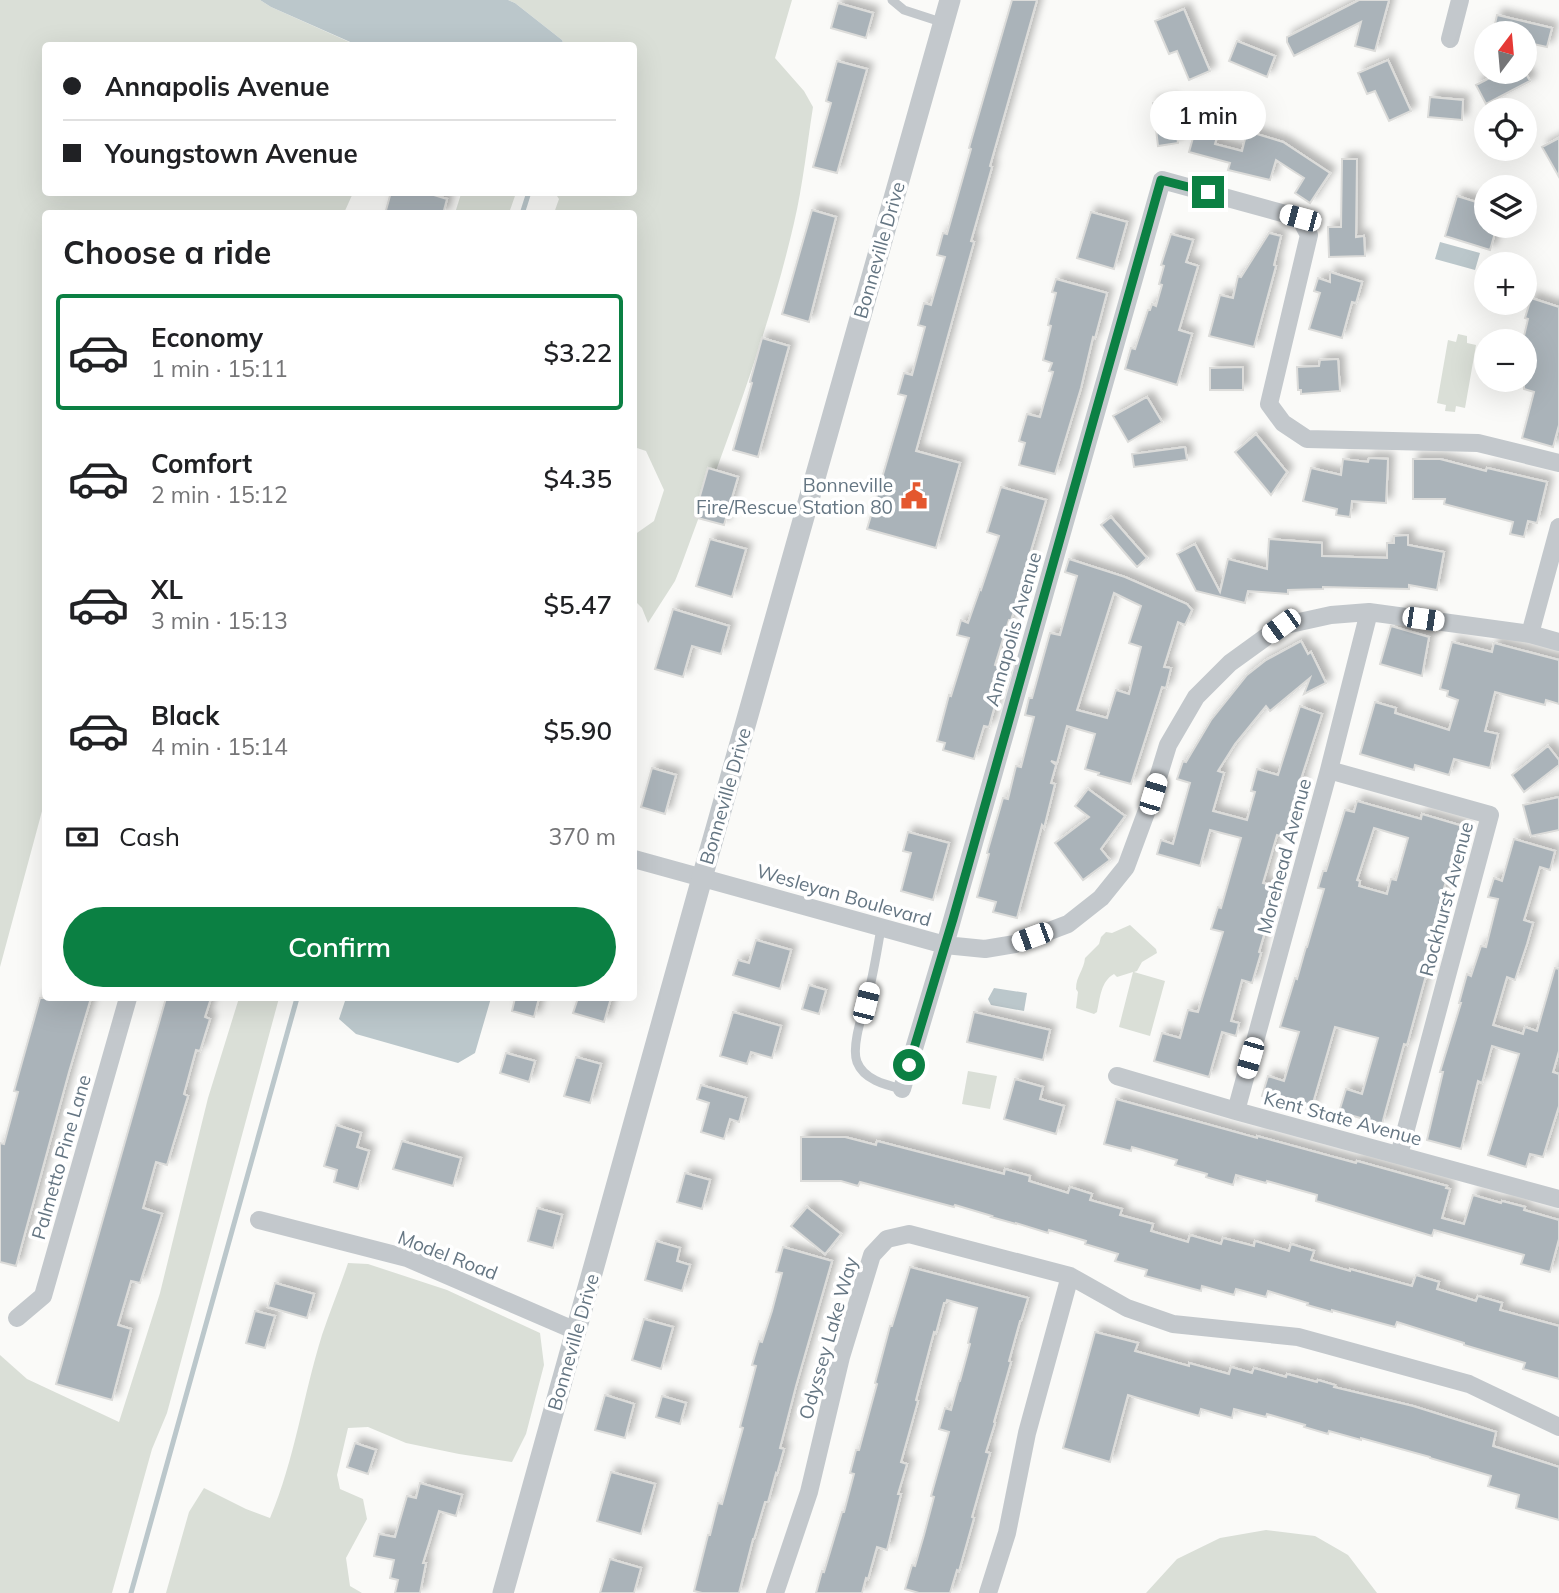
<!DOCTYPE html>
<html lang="en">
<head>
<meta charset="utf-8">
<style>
  :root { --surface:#fff; --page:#f2f2f2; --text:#202124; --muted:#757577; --line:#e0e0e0; --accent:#0b8043 }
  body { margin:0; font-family:Mulish,sans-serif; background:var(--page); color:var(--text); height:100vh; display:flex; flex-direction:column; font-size:26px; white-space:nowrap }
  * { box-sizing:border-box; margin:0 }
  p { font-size:23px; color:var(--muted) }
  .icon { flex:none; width:38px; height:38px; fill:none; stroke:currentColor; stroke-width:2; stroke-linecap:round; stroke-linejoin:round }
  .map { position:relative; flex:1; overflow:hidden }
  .sheet { position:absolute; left:42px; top:210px; width:595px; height:791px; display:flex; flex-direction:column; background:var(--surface); border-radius:7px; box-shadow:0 7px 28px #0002 }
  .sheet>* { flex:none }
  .top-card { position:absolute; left:42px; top:42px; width:595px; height:154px; border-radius:7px; box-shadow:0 7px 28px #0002; display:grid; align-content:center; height:154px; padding:0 21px; background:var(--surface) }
  .needle { width:46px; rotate:16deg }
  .buttons { position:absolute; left:1474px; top:21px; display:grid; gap:14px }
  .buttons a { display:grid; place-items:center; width:63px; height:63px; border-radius:50%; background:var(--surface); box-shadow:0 7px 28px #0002; font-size:35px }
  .end { position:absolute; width:32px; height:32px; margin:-16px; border:9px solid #0b8043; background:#fff; box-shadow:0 0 0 4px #fff }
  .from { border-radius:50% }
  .bubble { position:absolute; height:49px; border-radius:24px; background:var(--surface); box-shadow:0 7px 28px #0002; font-size:23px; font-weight:600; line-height:49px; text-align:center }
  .car { position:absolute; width:21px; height:42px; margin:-21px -10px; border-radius:9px; box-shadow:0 0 5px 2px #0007; background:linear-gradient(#fff 24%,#345 0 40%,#fff 0 76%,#345 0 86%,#fff 0) }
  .top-card b { display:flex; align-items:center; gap:24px; height:66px; font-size:26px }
  .top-card b+b { border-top:2px solid var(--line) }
  .top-card i { width:18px; height:18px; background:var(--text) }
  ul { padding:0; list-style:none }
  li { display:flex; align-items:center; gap:21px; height:116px; margin:0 14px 10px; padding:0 7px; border:4px solid transparent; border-radius:7px }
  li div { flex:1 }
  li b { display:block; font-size:26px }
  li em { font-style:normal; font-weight:600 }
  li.current { border-color:var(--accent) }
  li>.icon { width:63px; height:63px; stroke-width:1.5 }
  h2 { padding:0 21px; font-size:32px; line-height:84px }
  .pay { display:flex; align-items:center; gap:18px; height:77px; padding:0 21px; font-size:26px }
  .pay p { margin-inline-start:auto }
  .cta { display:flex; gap:14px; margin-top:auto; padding:14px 21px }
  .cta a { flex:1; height:80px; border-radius:42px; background:var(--accent); color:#fff; font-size:28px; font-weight:600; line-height:80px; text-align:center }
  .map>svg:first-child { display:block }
  .green { fill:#dadfd7 }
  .water { fill:#bbc7cb }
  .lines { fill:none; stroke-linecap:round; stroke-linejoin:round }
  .stream { stroke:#bbc7cb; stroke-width:5 }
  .building { fill:#aab3b9; stroke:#dcdcda; stroke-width:2; fill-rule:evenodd; filter:url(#shadow) }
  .service { stroke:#c3c8cc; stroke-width:9 }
  .minor { stroke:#c3c8cc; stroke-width:18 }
  .tertiary { stroke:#c3c8cc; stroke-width:21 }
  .route { stroke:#0b8043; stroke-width:9 }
  .labels { text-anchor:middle; stroke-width:7; stroke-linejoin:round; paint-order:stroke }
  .street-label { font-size:19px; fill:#657683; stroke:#fff }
  .poi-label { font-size:19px; fill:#657683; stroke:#fff; text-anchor:end }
</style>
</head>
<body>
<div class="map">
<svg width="1559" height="1593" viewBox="0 0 1559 1593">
  <defs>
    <filter id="shadow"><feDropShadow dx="5.5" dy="-5.5" stdDeviation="3.5" flood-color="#0004"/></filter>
  </defs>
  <rect width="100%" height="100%" fill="#fafaf8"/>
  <path class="green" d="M0,0h260l11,7 85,38 -310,1v146l307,1 -9,20 -298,1 -1,586 -45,167z
    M508,0h284l-17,58 29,33 9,16c-6,38 -10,78 -19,116 -27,117 -72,230 -113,343l-6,15 -27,42 -6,-15 -8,-8v-65l20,-14 10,-31 -18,-39 -12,-4v-233l-80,-1 5,-14 -4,-6 79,-1v-146l-70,-1 -2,-5 -47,-37z
    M459,193h57l-7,20h-54l6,-19z
    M1458,334l9,2v7l9,2 -11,63 -9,-2 -1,6 -10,-1 1,-6 -9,-2 11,-63 8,2z
    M1130,925l26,24 1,4 -15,9 -5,9 -3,1 31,9 -15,55 -31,-9 14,-55 -16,5 -3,-3c-13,7 -14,24 -17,38l-3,2 -18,-6 2,-16 -2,-3c0,-13 8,-19 9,-31l14,-14 2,-7 5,-5 6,1z
    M239,998h40l-112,415 -15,36 -40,144h-112v-238l27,24 92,43 41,-129 48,-195z
    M968,1071l29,5 -7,33 -28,-5z
    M348,1263l20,1 79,26 93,43 4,32 -18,69 -14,28 -53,-8 -53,-11 -38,-16 -20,1 -11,47 3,14 23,10 4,20 -21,39 4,28 12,7h-196l23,-81 15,-24 42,21 24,9c25,-59 33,-122 52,-183 8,-24 18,-48 26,-72z
    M1266,1530l49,6 33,19 29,38h-231l31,-34 43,-21z"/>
  <path class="water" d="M260,0h248l7,3 47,37 2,5h-207l-86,-38z
    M1440,242l40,11 -5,17 -40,-11z
    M994,988l33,5 -3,18 -33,-6 -3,-6z
    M346,998h145l-16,55 -17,10 -102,-29 -17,-15z"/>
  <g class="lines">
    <path class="stream" d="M522,214l7,-22
      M131,1593l166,-595"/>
  </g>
  <path class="building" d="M1012,0h25l-47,166 2,1 -21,74 3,1 -58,209 44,12 -24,85 -69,-19 39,-133 -8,-2 6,-21 8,2 13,-48 -7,-2 6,-22 7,2 14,-48 -8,-2 6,-22 4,1 24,-85 -2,-1z
    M1359,0h30l-14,51 -20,-5 6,-24 -67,34 -7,-14v-5z
    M838,3l35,10 -7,25 -35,-10z
    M1184,9l26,62 -21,9 -12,-29 -8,3 -14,-33z
    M1497,15l55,13 -5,19 -23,-5v-9h-31z
    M1237,41l38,15 -8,21 -38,-16z
    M1388,60l23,51 -22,10 -14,-30 -8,3 -9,-21z
    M837,61l30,8 -30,104 -24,-6 18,-64 -5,-2z
    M1501,72h24l5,9 -44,23 -10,-19z
    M1430,97l33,3 -1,20 -34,-3z
    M1172,100l6,43 -20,3 -5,-43z
    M1198,120l22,6 -5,18 27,7 5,-20 36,11 47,31 -20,30 -15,-10 9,-15 -28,-18 -6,20 -42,-10 2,-7 -41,-11z
    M1559,138v39l-17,-30z
    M1342,159h15l-1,78 8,-1 1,20 -36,1 -1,-30h13z
    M391,192h33l23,7 -4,15h-58z
    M1457,196l29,9v21h11l-7,24 -45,-14z
    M812,210l24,7 -27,105 -27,-8z
    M1091,212l36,10 -13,47 -37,-11z
    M1269,233l12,3 -7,29 2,1 -22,81 -45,-11 11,-41 13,3 5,-22 3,1z
    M1171,234l22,6 -7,22 12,4 -19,64 13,4 -15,51 -52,-16 6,-21 4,1 13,-39h2l2,-6 4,2 6,-21 -3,-1 5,-18 -3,-1z
    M1330,272l32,10 -6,21 -4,-1 -10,36 -33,-9 11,-36 -6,-2 4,-13 12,4z
    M1056,279l51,14 -12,45 -2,-1 -12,51 -26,86 -36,-9 6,-22 -6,-2 8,-27 13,3 13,-45 -4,-1 3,-8 -9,-3 8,-34 -3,-1 8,-32 -4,-1z
    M1531,298l28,9v118l-6,22 -31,-9 12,-46 -10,-3v-53l4,-17 -3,-1z
    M762,338l27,8 -31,111 -25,-7 19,-67 -2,-1z
    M1338,359l2,32 -39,3v-4h-3l-1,-23 22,-1 1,-6z
    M1243,367v23h-33v-22z
    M1147,397l15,25 -34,20 -15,-26z
    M1256,434l31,38 -16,23 -36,-43z
    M1185,447l2,13 -53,7 -2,-13z
    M1369,458l19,1 -2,44 -34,-2 -2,16 -14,-2 1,-6 -34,-8 8,-33 30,7 2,-16 25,3z
    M1413,459h27l46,12 1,-3 60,14 -10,41 -9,-2 -4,16 -14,-3 3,-12 -69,-18 1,-5h-32z
    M708,468l30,9 -14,48 -30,-8z
    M1001,487l45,13 -30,101 1,1 -6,18h-2l-14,45 11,4 -5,18h-1l-11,40 -5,-1 -10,33 -31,-9 2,-7 -8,-2 12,-46 2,1 18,-58 -12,-3 4,-15 7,3 12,-34 1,1 18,-54 -12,-4z
    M1111,517l36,41 -10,9 -36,-42z
    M1408,535v10l36,7 -7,38 -28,-5v4l-86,-2v2l-35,1v4l-40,-3 -3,12 -49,-12 -19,-37 18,-10 25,48 8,-33 39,10 2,-30 53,4v13l65,2v-15h7v-7z
    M710,539l36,10 -14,48 -36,-11z
    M1069,559l56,18 62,27 5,6 -7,15 -7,-3 -14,45 7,1 -5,20 -4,-1 -31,97 -33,-9 1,-2 -14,-4 10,-35 -28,-8 -10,37 -6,-2 5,4 -5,18 4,1 -11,44 -2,-3 -25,93 -24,-6 3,-10 -19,-5 12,-43 -2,-1 16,-55 5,1 8,-33 5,1 13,-50 -9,-2 4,-17h3l18,-65 10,2 17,-59 -12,-4zM1114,593l27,13 -12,37 12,4 -12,47 -13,-4 -9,28 -30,-8z
    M673,609l56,17 -8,28 -29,-8 -9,31 -28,-8z
    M1391,626l38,11 -7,39 -42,-12z
    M1301,641l7,13 3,-2 15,31 -22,11 6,-16 -40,33 -4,-5 -31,38 -17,27 6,2 -11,38 34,9 8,-28 -4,-1 6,-22 21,6 22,-69 22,8 -22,68h2l-16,56 -9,-3 -14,48 15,4 -19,65 2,1 -9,30 -10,-3 -11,41 8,2 -3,13 -14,-4 -13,45 -55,-16 8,-28 18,5 8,-28 10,2 25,-80 -12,-3 7,-22 3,1 20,-70 -31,-8 -10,36 -43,-12 4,-14 12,4 17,-61 -13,-4 6,-18 3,1 25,-42 36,-45 19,-15z
    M1452,642l40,10 2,-9 65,17v44l-13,-4 -1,5 -50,-13 -10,39 13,3 -8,34 -36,-9 -5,16 -34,-10 -1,5 -54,-16 15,-52 21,6 -1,5 54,17 9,-30 -11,-4 1,-5 -8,-2z
    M1548,746l11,14v5l-35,27 -12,-17z
    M652,768l24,7 -11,39 -24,-7z
    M1088,789l37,27 -24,33 9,11 -27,20 -28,-37 34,-26 -14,-11z
    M1559,797v33l-28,6 -8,-31z
    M1357,801l64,18 1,-5 44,13 -13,45 -4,-2 -25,92 6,2 -4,15h-1l-18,66 -3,-1 -22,80 -43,-12 7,-23 16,5 16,-56 -43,-11 -24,83 -49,-14 6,-20 16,5 15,-49 -19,-5 15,-49 2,1 9,-32h1l17,-58 -6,-1 5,-17h3l19,-61 9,2zM1374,828l34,10 -12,42 -5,-1 -4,15 -28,-8 1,-5 -3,-1z
    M908,832l41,11 -16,57 -32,-9 10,-38 -8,-2z
    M1514,839l41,12 -5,19 -10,-3 -16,53 9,3 -6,21 -12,36 -8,-3 -14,48 30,9 2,-7 12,4 18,-63 4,1v82l-6,21 6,2v32l-16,51 -13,-3 -4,13 -38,-12 31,-101 -27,-8 -10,37 -4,-2 -17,68 -34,-9 16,-68h-3l21,-69h-2l8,-29 4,2 10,-30 5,1 12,-48 -10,-2 6,-19 8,3z
    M756,940l35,10 -11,39 -47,-14 5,-15 11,3z
    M809,985l17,5 -7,24 -17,-5z
    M40,998h51l-22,74 -53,194 -16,-4v-119l4,1 14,-52 -4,-1z
    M166,998h45l-6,19 5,2 -10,32 -4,-1 -12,44 4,2 -21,69 -11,-3 -13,46 19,6 -22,69 -9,-2 -13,44 13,4 -19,71 -56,-16z
    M515,998h24l-5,19 -22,-6z
    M578,998h33l-7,24 -31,-9z
    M733,1012l48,14 -9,32 -21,-6 -4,12 -27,-8z
    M974,1012l76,18 -7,30 -76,-18z
    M506,1053l29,8 -6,21 -29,-9z
    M576,1057l25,7 -11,39 -26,-7z
    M1015,1079l28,8 -3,12 24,7 -8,28 -52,-15z
    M701,1085l45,13 -7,24 -9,-3 -6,20 -23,-7 8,-29 -12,-4z
    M1116,1099l141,39v-2l99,27 1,-2 90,25 -1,2 4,1 -8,29 22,6 9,-29 28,8 1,-2 23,6 -1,3 35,10v19l-9,33 -29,-8 3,-9 -90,-25 -2,6 -116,-35 1,-6 -50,-14 -1,2 -30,-8 -3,10 -27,-8 1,-3 -32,-9 2,-5 -45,-13 -1,4 -27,-7z
    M336,1125l25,8 -4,14 12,4 -11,38 -24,-7 3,-12 -13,-4z
    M801,1137h44l31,8 1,-4 127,33 1,-5 25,7 -1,5 39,12 2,-6 22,7 -2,6 32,9 -2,6 33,9 -2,7 37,11 2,-7 31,9 2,-6 31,8 1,-5 34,10 2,-7 23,7 -3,9 39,11v-2l62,17 4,-11 23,7 -2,7 39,12 2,-5 24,7 -2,7 59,16v53l-36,-10 2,-6 -61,-18v-2l-67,-21 -2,5 -63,-17v2l-25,-7 1,-2 -40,-12 -2,6 -30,-8 -2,6 -32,-9 -1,5 -56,-15 2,-6 -32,-9 3,-7 -33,-10 1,-3 -37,-11 -1,3 -32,-10v1l-25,-7 1,-1 -37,-11 -1,2 -94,-25 -2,4 -17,-5h-40z
    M402,1141l59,17 -8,28 -60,-17z
    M685,1173l25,7 -8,29 -25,-7z
    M807,1207l34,27 -16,20 -34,-28z
    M537,1208l25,7 -9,33 -25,-7z
    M656,1241l24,7 -3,13 13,4 -8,26 -37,-11z
    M783,1247l49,14 -36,125 -16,62 4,1 -7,25 -1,-1 -8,29h-3l-11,37h-1l-14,54h-37l-8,-2 14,-56h2l8,-32 4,1 21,-76 -3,-1 16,-61 -4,-1 7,-24 3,1 10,-31 10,-38 -6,-1z
    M910,1267l118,31 -7,23h-1l-11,40 2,1 -17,60 1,1 -9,29 4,1 -18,64 2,1 -15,53 -2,-1 -7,23h-31l-14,-4 7,-24 3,1 9,-31 10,-38 -3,-1 18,-64 -10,-3 6,-21 6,2 8,-29h1l10,-37 -2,-1 9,-35 -30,-8 -1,3h-2l-8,30 -2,-1 -18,68 2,1 -17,61 6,2 -9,30h3l-14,56 -10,-3 -9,32 -2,-1 -4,15h-46l6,-22 2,1 18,-60h2l10,-38 -4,-1 6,-23h3l18,-66 -2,-1 15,-57h2z
    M275,1283l39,11 -7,24 -39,-11z
    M255,1311l20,5 -10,32 -19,-5z
    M644,1319l29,8 -12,42 -29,-9z
    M1095,1332l43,11 -3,8 54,15v-3l40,11 2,-7 21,6 2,-5 32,9 1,-3 30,8 1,-2 17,5 -1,2 79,19 83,26 -3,14 66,21v53l-43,-12 3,-13 -31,-9 3,-10 -61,-18v-1l-69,-19v2l-32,-9 -1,3 -24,-7 1,-2 -38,-11 -1,3 -32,-8 -2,9 -31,-9 -2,7 -71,-21 -18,67 -47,-14z
    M605,1395l29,9 -9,34 -30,-8z
    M662,1396l24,7 -6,21 -24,-7z
    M355,1443l21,7 -8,24 -21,-7z
    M611,1472l44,12 -14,50 -44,-13z
    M420,1483l42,12 -6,21 -17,-5 -16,52h3l-6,30h-25l3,-13 -8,-2 4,-18 -20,-4 5,-22 16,3 12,-41 9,2z
    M610,1559l31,9 -7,25h-34z"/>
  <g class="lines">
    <path class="service" d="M892,0l12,10 40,13
      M881,928c-3,18 -6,36 -10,54 -4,20 -21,62 -14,80 7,18 29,23 45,27"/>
    <path class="minor" d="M1450,39l10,-39
      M1530,634l29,-107
      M1329,770l161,45 -91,340
      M634,859l311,86 40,4 30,-5 53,-20 33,-26 25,-31 27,-73 15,-49 28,-48 34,-34 51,-37 50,-11 38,-3 161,22 29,8
      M1117,1076l119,35 323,88
      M902,1089l43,-144 217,-765 138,38 9,17 -40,169 14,19 24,16 171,4 81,20
      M1236,1111l93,-341 40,-158
      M259,1220l148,38 169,73
      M17,1318l26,-22 85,-298
      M775,1593l34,-101 32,-135 31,-102 15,-16 22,-5 161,42 57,32 46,16 125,13 171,47 90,43
      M988,1593l19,-60 20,-100 43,-157"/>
    <path class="tertiary" d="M503,1593l199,-715 248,-878"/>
  </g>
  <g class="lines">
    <path class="route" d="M909,1065l44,-146 208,-739 47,12"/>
  </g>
  <defs>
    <g id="civic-bare" transform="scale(2.1)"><path d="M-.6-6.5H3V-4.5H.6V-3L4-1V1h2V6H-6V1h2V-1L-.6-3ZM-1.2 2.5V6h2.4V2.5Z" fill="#e4572e" stroke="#fff" stroke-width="2.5" paint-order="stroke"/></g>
  </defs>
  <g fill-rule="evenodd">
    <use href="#civic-bare" x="914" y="496"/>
  </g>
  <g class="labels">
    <g class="street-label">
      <text transform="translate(879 250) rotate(-74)" y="7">Bonneville Drive</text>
      <text transform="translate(1013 629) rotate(-74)" y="7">Annapolis Avenue</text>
      <text transform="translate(725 796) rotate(-74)" y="7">Bonneville Drive</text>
      <text transform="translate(1284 856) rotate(-75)" y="7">Morehead Avenue</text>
      <text transform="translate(844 895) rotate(16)" y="7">Wesleyan Boulevard</text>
      <text transform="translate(1446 899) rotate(-75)" y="7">Rockhurst Avenue</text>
      <text transform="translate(1343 1118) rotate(15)" y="7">Kent State Avenue</text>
      <text transform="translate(61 1157) rotate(-74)" y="7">Palmetto Pine Lane</text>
      <text transform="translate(448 1255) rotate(21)" y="7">Model Road</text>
      <text transform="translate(828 1338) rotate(-74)" y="7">Odyssey Lake Way</text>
      <text transform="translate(573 1342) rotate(-74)" y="7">Bonneville Drive</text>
    </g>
    <g class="poi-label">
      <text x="893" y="492">Bonneville<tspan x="893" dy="22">Fire/Rescue Station 80</tspan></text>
    </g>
  </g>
</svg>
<div class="buttons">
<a><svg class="needle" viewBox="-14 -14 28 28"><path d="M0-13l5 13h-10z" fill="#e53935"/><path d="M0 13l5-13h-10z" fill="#757577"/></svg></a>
<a><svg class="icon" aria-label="locate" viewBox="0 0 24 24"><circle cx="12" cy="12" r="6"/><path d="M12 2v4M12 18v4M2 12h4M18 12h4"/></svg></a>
<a><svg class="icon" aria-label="layers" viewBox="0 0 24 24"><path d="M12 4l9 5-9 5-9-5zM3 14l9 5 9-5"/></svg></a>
<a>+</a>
<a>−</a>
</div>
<i class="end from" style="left:909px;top:1065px"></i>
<i class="end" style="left:1208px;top:192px"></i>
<div class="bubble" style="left:1150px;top:91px;width:116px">1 min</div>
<i class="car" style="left:1300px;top:218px;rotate:285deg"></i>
<i class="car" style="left:1423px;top:619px;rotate:98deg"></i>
<i class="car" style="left:1281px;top:626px;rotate:234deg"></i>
<i class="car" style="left:1153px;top:794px;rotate:17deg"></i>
<i class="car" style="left:1032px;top:937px;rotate:250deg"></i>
<i class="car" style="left:866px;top:1003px;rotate:14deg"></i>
<i class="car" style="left:1250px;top:1058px;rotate:196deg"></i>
<div class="top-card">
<b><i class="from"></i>Annapolis Avenue</b>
<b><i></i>Youngstown Avenue</b>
</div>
<section class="sheet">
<h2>Choose a ride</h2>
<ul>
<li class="current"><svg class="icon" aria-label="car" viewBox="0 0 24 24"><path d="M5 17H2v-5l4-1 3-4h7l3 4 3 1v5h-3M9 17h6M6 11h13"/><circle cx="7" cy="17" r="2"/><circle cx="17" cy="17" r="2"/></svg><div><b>Economy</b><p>1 min · 15:11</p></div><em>$3.22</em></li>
<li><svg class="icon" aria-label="car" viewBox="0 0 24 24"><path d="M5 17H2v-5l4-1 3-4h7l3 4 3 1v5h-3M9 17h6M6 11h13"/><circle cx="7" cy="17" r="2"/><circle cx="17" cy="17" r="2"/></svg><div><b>Comfort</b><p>2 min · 15:12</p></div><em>$4.35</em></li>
<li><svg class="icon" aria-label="car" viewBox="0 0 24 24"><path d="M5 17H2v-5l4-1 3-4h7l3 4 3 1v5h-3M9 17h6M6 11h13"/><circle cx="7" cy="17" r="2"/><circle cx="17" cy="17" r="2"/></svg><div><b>XL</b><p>3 min · 15:13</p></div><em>$5.47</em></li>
<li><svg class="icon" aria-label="car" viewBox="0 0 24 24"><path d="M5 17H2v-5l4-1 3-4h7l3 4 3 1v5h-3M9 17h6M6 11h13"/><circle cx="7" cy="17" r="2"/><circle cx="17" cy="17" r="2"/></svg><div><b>Black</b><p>4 min · 15:14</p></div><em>$5.90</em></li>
</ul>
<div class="pay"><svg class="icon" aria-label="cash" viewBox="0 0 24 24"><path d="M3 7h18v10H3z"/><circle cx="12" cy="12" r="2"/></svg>Cash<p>370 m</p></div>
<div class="cta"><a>Confirm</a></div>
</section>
</div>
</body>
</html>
